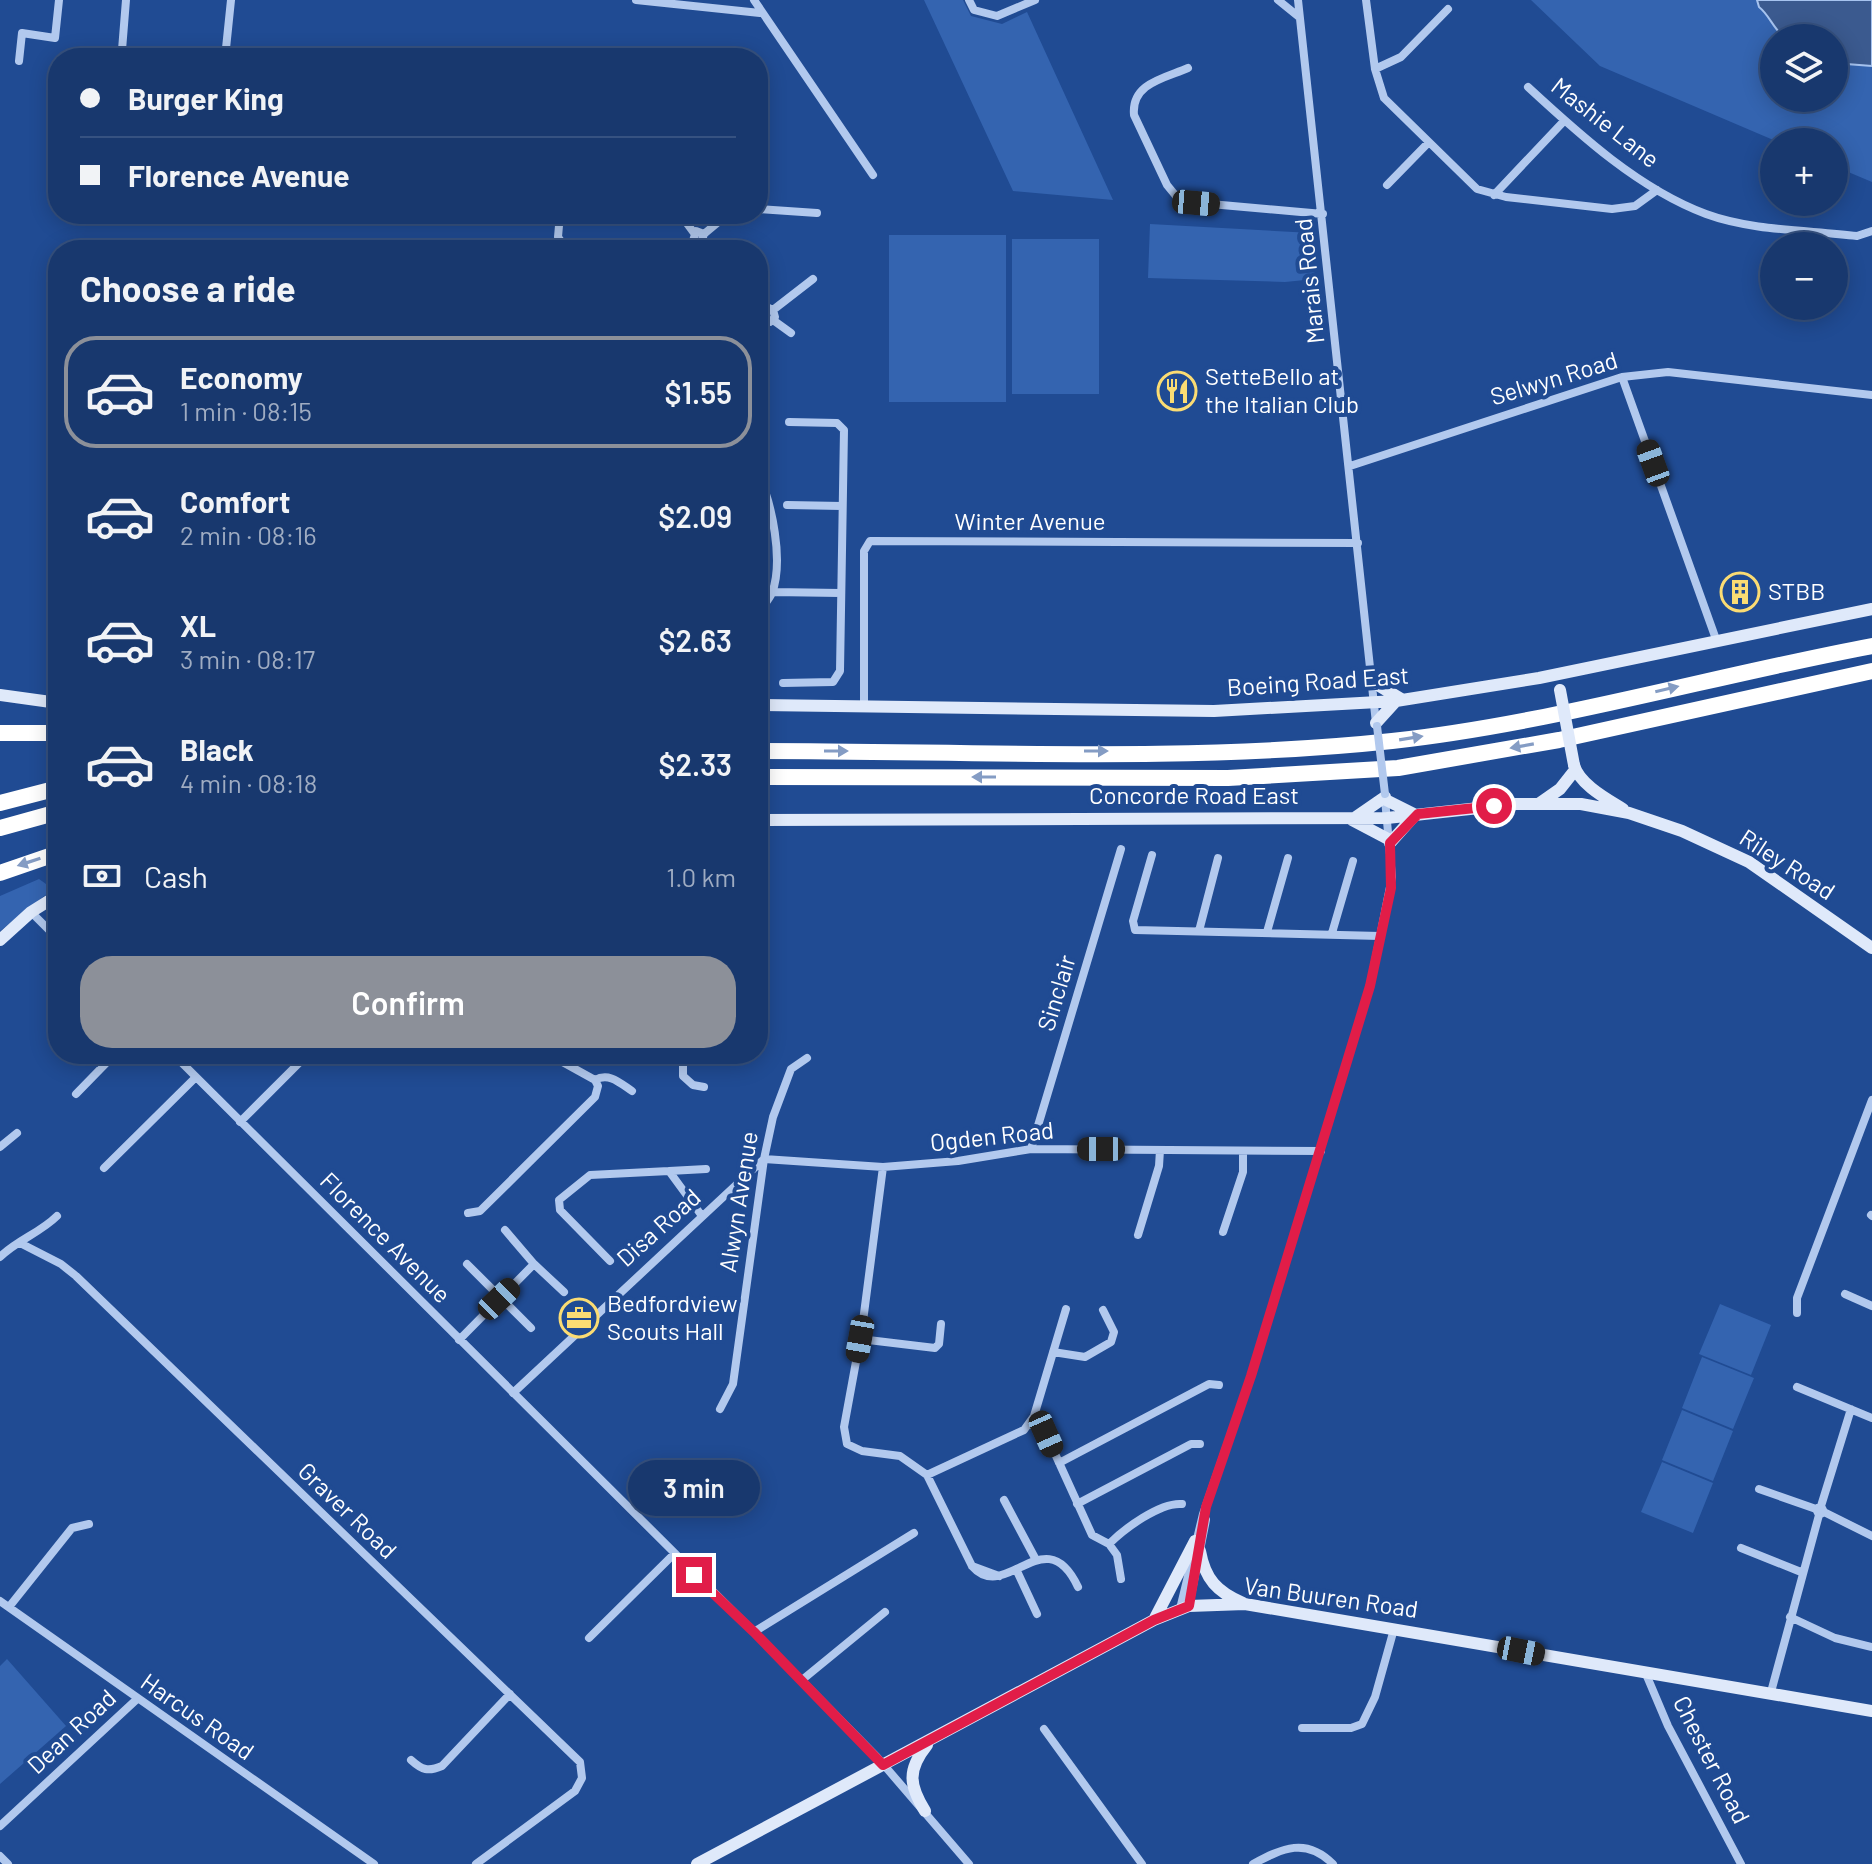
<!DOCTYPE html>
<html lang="en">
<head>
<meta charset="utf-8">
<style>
  :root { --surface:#18386e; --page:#254376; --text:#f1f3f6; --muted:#9facc2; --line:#365281; --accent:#8c9099 }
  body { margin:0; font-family:Barlow,sans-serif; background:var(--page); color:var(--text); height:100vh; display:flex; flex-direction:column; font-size:30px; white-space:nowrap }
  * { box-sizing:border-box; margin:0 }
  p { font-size:26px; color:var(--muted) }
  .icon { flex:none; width:44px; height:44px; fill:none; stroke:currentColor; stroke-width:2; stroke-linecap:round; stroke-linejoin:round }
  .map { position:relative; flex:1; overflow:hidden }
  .drawer { position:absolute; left:48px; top:240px; width:720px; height:824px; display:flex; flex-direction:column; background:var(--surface); border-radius:32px; box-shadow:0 4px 20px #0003,0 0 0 2px var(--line) }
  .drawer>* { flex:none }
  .hud { position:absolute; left:48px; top:48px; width:720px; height:176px; border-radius:32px; box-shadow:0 4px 20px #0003,0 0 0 2px var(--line); display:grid; align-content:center; height:176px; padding:0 32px; background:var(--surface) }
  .controls { position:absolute; left:1760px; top:24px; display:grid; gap:16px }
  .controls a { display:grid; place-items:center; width:88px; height:88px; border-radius:50%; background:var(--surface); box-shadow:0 4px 20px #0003,0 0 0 2px var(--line); font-size:40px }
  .end { position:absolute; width:36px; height:36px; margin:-18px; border:10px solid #e11d48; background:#fff; box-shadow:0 0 0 4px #fff }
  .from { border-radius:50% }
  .bubble { position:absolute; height:56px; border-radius:28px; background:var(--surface); box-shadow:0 4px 20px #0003,0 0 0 2px var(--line); font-size:26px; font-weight:600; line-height:56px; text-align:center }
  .car { position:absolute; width:24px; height:48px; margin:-24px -12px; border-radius:10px; box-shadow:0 0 6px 2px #0007; background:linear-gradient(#222 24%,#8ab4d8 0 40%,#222 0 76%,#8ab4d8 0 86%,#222 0) }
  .hud b { display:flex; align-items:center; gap:28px; height:76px; font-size:30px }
  .hud b+b { border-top:2px solid var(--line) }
  .hud i { width:20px; height:20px; background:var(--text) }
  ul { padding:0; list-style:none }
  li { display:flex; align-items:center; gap:24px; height:112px; margin:0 16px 12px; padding:0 16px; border:4px solid transparent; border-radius:32px }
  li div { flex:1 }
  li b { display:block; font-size:30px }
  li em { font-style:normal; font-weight:600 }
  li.current { border-color:var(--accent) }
  li>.icon { width:72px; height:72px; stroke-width:1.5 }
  h2 { padding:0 32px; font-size:36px; line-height:96px }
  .pay { display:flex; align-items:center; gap:20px; height:88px; padding:0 32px; font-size:30px }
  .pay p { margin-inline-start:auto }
  .action { display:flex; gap:16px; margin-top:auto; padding:16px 32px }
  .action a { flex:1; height:92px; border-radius:32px; background:var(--accent); color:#fff; font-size:32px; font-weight:600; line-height:92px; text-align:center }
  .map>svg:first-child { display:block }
  .green { fill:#3464b0; fill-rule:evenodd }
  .water { fill:#3b5a8f; stroke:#a6c3ef; stroke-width:2 }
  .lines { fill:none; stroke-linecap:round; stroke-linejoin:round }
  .street { stroke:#b2c9ee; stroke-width:8 }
  .secondary { stroke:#dfe9fa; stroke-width:12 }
  .highway { stroke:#fff; stroke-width:16 }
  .street-bridge { stroke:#b2c9ee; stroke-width:8 }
  .secondary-bridge { stroke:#dfe9fa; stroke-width:12 }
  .oneway { fill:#849cc4 }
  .route { stroke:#e11d48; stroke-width:10 }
  .labels { text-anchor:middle; stroke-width:8; stroke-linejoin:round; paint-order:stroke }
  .street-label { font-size:24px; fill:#fff; stroke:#204b93 }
  .poi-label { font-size:24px; fill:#fff; stroke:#204b93; text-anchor:start }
</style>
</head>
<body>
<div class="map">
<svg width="1872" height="1864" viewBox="0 0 1872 1864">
  <rect width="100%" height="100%" fill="#204b93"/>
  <path class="green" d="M924,0h39l8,16 31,8 25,-12 86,188 -100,-9z
    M1531,0h341v182l-38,-16v-24h-56l-178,-76zM1774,38h60v60h-60z
    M1150,224l162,9 3,46 -30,3 -137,-4z
    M889,235h117v167h-117z
    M1012,239h87v155h-87z
    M758,500c12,30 17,77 0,105z
    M39,879l14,10 -53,42v-35z
    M1720,1304l51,21 -20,50 -52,-21z
    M1702,1357l52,21 -21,51 -51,-21z
    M1682,1410l51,21 -20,50 -51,-21z
    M1662,1462l51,21 -20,50 -52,-21z
    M7,1659l59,67 -66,58v-118z"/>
  <path class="water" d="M1757,0h115v66l-38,-3v-25c-15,0 -42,5 -54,-5 -8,-8 -12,-19 -21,-26z"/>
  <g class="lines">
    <path class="street" d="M636,0l124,13
      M754,0l119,175
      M969,0l5,10 23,6 38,-16
      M1278,0l21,17
      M1298,0l78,723
      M1366,0l9,69 9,29 93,91 29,8 106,12 23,-3 22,-16
      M122,50l4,-50
      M225,58l6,-58
      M19,61l3,-28 33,5 4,-38
      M1188,68c-23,10 -57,15 -54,47l33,70 9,11 12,6 135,12
      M1375,69l26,-12 47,-48
      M1528,87c52,48 111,102 178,127 46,17 103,16 151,22l15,-5
      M1387,185l42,-43
      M1494,195l70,-74
      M758,209l59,4
      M560,214l-2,23 9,13
      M680,214l14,19
      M704,234l24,-20
      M542,250l18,-9
      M681,250l12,-9 3,-10 8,3 -3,9 -8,-2
      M773,310l40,-31
      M773,320l18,13
      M758,322l3,-12 6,-3 6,3 2,7 -5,5 -9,-3
      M1622,377l95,265
      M1350,466l272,-89 46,-5 204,23
      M758,474c14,29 26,87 14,119 -3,7 -10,14 -14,21
      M787,505l55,1
      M773,592l67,1
      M783,683l50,-1 7,-11 4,-241 -7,-7 -48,-1
      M864,707v-156l6,-10 488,2
      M1152,855l-19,66 2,9 245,6
      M31,912l27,27
      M1199,931l19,-73
      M1267,932l21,-74
      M1332,933l21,-72
      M91,1054l12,12
      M173,1054l581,578 123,125 92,107
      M683,1054v22l10,9 11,2
      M595,1080c14,-8 25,3 37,11
      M76,1094l39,-40
      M240,1122l68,-68
      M0,1147l17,-14
      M1031,1149l90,-300
      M764,1159l119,8 75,-6 73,-12 290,2
      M883,1167l-21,162 -18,98 3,17 15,7 38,5 27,19 97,-45 10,-14 32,-107
      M104,1168l92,-91
      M468,1213l12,-2 115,-114 3,-11 -3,-6 -47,-26
      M1871,1215l1,1
      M702,1216l-33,-45 37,-2
      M1223,1232l20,-60v-21
      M1138,1235l21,-69 1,-16
      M20,1243l41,21 15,12 504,486 2,16 -7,13 -99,73
      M0,1257c17,-17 40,-24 57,-41
      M610,1261l-50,-51 -1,-10 31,-25 79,-4
      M467,1264l64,64
      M534,1264l30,28
      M1845,1294l27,12
      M1797,1313v-15l75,-198
      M860,1339l75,9 4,-4 2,-20
      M459,1340l75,-76 -29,-34
      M1053,1352l32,5 26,-15 3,-10 -11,-22
      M1797,1387l75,31
      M513,1393l250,-233
      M720,1409l13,-25 31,-225 9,-42 18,-48 16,-11
      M1030,1423l16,11 46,101 17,9 8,11 4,24
      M1059,1463l150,-79 10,1
      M927,1475l45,91c34,39 73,-49 106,21
      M1759,1489l57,20
      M1004,1500l31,58
      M1077,1504l114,-60h9
      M1821,1506l30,-97
      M1824,1512l48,24
      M1109,1544c15,-15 51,-42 73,-40
      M1741,1548l60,24
      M972,1566l27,10
      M1016,1569l21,45
      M0,1601l374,263
      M1189,1606l17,-86
      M9,1607l63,-79 17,-4
      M1180,1609l23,-95 48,-138 119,-390 22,-109 -7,-78
      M1790,1617l45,21 37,9
      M754,1632l160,-99
      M589,1638l85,-84
      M1646,1674l22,52 73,138
      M802,1680l83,-68
      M1771,1692l48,-177 -3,-6 5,-3 3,6 -5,3
      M1302,1728h49l11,-4 13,-27 19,-68
      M1044,1729l98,135
      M411,1760c11,10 17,12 31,6l68,-72
      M0,1826l136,-126
      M0,1856l8,8
      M1253,1864c30,-16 53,-27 80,0"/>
    <path class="secondary" d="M1373,682l28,17
      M0,695l58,8
      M758,705l456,6 182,-10 143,-23 333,-69
      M1376,723l20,-22
      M1574,765c5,19 33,34 49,44
      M1386,800l28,14
      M1540,803l20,-14 15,-19
      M1356,817l29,-20
      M758,820l629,-2 129,-14h65l48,9 53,18 67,31 123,86
      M1352,820l38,20
      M1390,843l25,-28
      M0,940l31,-28 27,-17
      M1200,1551c5,28 17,41 43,52
      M1154,1620l41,-79
      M925,1811c-16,-26 -18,-41 2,-66
      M697,1864l457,-244 35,-14 56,-2 627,107"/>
    <path class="highway" d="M0,733h58
      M758,751c209,0 427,12 634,-10 162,-18 320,-65 480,-95
      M758,777l470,1 170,-10 161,-28 313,-69
      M0,803l58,-15
      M0,828l58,-16
      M0,873l58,-20"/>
    <path class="street-bridge" d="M1377,726l8,68"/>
    <path class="secondary-bridge" d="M1560,690l14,75"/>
  </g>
  <defs><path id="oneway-solid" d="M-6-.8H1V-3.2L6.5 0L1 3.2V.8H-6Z" transform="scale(2)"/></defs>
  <g class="oneway">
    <use href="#oneway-solid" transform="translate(1667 689) rotate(-13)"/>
    <use href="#oneway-solid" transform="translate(1411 738) rotate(-9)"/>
    <use href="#oneway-solid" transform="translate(1522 746) rotate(170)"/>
    <use href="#oneway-solid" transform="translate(836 751)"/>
    <use href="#oneway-solid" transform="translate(1096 751)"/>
    <use href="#oneway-solid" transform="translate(984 777) rotate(-180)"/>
    <use href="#oneway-solid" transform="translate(29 862) rotate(162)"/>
  </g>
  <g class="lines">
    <path class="route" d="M694,1575l60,57 129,133 271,-145 35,-14 17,-99 45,-131 119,-390 21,-98 -1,-45 28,-29 76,-8"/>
  </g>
  <defs>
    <g id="restaurant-ring" transform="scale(2)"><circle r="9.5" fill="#204b93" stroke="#fbdc73" stroke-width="1.5"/><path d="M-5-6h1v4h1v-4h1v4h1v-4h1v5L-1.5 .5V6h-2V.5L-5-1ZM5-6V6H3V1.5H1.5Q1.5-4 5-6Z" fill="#fbdc73"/></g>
    <g id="building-ring" transform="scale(2)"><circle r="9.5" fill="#204b93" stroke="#fbdc73" stroke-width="1.5"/><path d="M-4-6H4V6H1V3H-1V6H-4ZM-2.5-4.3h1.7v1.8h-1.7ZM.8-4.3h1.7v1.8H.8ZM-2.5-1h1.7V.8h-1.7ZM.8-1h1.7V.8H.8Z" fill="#fbdc73"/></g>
    <g id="office-ring" transform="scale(2)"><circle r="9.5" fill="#204b93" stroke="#fbdc73" stroke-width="1.5"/><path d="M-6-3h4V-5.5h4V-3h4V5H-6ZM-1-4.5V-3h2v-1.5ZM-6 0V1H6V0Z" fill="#fbdc73"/></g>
  </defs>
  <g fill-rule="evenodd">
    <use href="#restaurant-ring" x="1177" y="391"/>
    <use href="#building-ring" x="1740" y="592"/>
    <use href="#office-ring" x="579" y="1318"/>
  </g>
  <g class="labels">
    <g class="street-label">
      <text transform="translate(1605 123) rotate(38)" y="8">Mashie Lane</text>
      <text transform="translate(1310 281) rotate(-96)" y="8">Marais Road</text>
      <text transform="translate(1554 379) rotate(-17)" y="8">Selwyn Road</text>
      <text x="1030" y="530">Winter Avenue</text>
      <text transform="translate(1318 682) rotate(-4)" y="8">Boeing Road East</text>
      <text x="1194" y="804">Concorde Road East</text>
      <text transform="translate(1787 865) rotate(33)" y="8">Riley Road</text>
      <text transform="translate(1057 993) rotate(-73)" y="8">Sinclair</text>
      <text transform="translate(992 1137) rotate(-6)" y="8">Ogden Road</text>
      <text transform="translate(739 1202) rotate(-81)" y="8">Alwyn Avenue</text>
      <text transform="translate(659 1228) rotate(-42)" y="8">Disa Road</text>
      <text transform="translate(385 1238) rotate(45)" y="8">Florence Avenue</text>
      <text transform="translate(347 1511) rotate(44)" y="8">Graver Road</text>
      <text transform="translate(1331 1598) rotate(8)" y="8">Van Buuren Road</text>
      <text transform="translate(197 1717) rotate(35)" y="8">Harcus Road</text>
      <text transform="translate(72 1732) rotate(-43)" y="8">Dean Road</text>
      <text transform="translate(1711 1760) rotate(63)" y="8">Chester Road</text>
    </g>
    <g class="poi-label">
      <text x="1205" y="385">SetteBello at<tspan x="1205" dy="28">the Italian Club</tspan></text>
      <text x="1768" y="600">STBB</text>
      <text x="607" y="1312">Bedfordview<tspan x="607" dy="28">Scouts Hall</tspan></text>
    </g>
  </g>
</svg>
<div class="controls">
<a><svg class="icon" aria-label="layers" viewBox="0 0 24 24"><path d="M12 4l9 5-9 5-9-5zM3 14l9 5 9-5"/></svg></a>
<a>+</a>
<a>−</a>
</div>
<i class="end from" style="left:1494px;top:806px"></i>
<i class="end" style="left:694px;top:1575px"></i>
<div class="bubble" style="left:628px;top:1460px;width:132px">3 min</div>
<i class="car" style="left:1196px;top:203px;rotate:95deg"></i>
<i class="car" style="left:1653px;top:463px;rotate:340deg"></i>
<i class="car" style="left:1101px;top:1149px;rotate:270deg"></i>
<i class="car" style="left:499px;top:1299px;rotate:46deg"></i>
<i class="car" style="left:860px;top:1339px;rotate:190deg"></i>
<i class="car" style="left:1046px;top:1434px;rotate:156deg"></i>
<i class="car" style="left:1521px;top:1651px;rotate:101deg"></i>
<div class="hud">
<b><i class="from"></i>Burger King</b>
<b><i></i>Florence Avenue</b>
</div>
<section class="drawer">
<h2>Choose a ride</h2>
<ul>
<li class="current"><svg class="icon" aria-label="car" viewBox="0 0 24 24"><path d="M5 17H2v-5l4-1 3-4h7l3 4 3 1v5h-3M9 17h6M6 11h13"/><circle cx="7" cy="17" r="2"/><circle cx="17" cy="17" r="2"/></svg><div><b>Economy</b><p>1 min · 08:15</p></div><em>$1.55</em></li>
<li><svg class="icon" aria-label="car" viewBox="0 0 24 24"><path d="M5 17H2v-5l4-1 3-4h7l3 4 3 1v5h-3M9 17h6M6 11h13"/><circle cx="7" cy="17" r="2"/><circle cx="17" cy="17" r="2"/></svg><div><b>Comfort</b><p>2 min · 08:16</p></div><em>$2.09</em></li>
<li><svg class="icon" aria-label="car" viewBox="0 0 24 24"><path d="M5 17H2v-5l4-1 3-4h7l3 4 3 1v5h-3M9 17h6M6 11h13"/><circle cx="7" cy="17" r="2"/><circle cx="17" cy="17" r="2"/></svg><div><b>XL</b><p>3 min · 08:17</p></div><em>$2.63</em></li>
<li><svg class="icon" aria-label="car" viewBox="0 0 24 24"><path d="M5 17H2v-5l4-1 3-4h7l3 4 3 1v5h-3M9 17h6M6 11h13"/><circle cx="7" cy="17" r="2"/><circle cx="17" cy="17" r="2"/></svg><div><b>Black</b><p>4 min · 08:18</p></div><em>$2.33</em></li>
</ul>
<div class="pay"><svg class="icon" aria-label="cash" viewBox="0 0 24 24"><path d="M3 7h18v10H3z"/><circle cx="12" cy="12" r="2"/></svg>Cash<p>1.0 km</p></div>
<div class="action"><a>Confirm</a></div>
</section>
</div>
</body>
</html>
